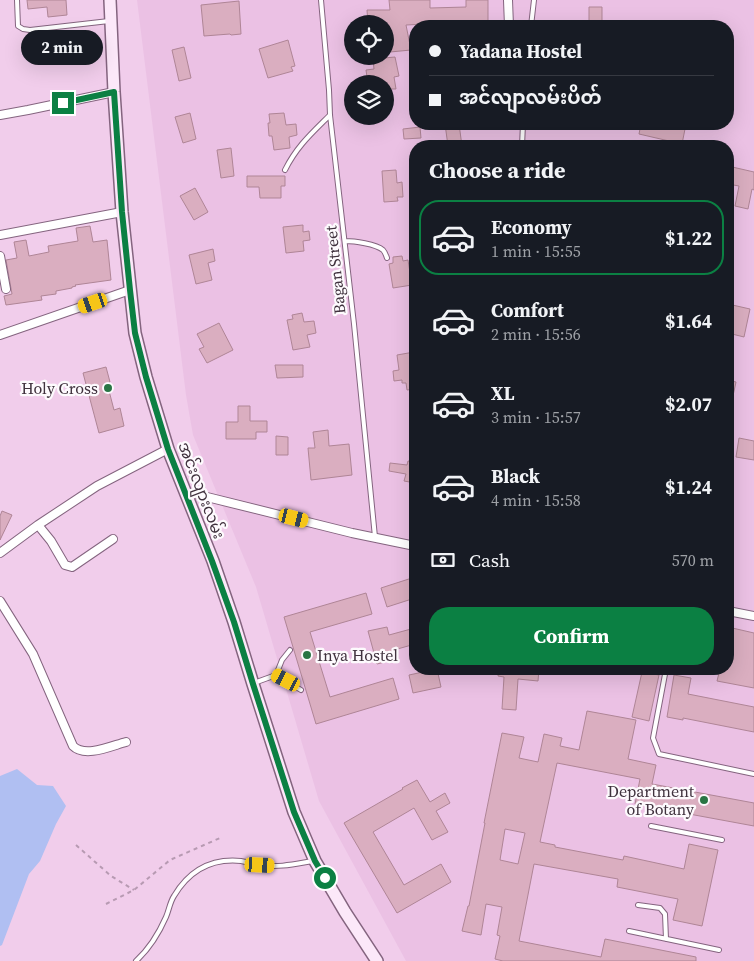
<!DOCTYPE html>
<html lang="en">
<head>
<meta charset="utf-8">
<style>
  :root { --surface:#171b24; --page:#242831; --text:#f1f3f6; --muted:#9ea1a6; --line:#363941; --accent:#0b8043 }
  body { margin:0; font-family:"Source Serif 4","Noto Sans Myanmar",serif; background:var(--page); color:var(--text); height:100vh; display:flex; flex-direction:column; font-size:19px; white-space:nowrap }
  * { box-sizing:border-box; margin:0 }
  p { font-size:16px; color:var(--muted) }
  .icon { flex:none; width:28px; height:28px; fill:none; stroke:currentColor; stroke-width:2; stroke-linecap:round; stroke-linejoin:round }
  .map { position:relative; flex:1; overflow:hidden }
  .panel { position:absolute; left:409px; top:140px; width:325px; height:535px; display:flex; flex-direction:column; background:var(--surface); border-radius:20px; box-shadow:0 5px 20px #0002 }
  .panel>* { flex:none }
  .banner { position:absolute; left:409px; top:20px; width:325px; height:110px; border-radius:20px; box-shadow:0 5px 20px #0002; display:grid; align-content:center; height:110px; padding:0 20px; background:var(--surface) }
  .controls { position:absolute; left:344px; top:15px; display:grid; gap:10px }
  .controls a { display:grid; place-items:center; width:50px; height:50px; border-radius:50%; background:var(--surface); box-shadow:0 5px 20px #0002; font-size:25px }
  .end { position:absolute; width:22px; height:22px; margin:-11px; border:6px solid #0b8043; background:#fff; box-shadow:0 0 0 2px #fff }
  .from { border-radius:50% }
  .bubble { position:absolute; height:35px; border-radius:18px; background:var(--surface); box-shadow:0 5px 20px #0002; font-size:16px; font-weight:700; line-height:35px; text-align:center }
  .car { position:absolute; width:15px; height:30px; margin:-15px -8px; border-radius:6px; box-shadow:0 0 4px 1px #0007; background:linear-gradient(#f5c518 24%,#345 0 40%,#f5c518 0 76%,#345 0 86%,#f5c518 0) }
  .banner b { display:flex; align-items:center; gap:18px; height:48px; font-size:19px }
  .banner b+b { border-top:1px solid var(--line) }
  .banner i { width:12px; height:12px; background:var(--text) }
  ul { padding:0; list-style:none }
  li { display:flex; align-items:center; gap:15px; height:75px; margin:0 10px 8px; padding:0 10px; border:2px solid transparent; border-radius:20px }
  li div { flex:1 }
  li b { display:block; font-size:19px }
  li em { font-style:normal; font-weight:700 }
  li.active { border-color:var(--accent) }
  li>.icon { width:45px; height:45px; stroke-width:1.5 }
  h2 { padding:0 20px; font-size:22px; line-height:60px }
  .pay { display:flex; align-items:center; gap:12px; height:55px; padding:0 20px; font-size:19px }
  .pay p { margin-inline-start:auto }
  .button { display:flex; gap:10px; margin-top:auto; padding:10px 20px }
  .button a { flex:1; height:58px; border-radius:20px; background:var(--accent); color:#fff; font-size:20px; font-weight:700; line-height:58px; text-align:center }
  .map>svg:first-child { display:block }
  .built { fill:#ebc1e4; fill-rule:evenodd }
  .water { fill:#b0bff2 }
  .building { fill:#daaec0; stroke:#af8596; fill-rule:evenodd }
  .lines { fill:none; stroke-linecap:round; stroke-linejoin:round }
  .service-casing { stroke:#84647f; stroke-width:6 }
  .minor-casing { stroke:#84647f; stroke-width:10 }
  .secondary-casing { stroke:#84647f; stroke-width:14 }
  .path { stroke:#b79ab2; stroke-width:2; stroke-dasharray:4 4; stroke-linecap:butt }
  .service { stroke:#fff; stroke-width:4 }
  .minor { stroke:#fff; stroke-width:8 }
  .secondary { stroke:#fce8f9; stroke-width:11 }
  .route { stroke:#0b8043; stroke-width:6 }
  .poi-dot { fill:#297544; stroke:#fdfafd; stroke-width:2 }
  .labels { text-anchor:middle; stroke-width:4.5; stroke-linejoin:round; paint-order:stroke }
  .street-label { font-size:16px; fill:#40323e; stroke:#fdfafd }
  .poi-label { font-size:16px; fill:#40323e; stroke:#fdfafd; text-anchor:end }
</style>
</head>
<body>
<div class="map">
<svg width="754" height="961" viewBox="0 0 754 961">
  <rect width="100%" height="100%" fill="#f1cdeb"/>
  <path class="built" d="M137,0h617v961h-348l-87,-160 -63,-214 -63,-152 -7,-40zM352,24h33v32h-33zM415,26h313v98h-313zM352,84h33v32h-33zM415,146h313v523h-313z"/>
  <path class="water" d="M17,769l20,16 16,1 13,20 -10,18 -16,37 -11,13 -27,71 -2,1v-170z"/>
  <path class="building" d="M27,0h39l1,15 -19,2 -1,-10 -19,2z
    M389,0h41v8l36,-1v-7h22v26h-22v-4l-60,3 5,25 -21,2 -3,-27h-2v-1h-17l-1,-14h23z
    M239,1l2,33 -10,1 -1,-1 -26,2 -3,-31z
    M589,7h13v19h-13z
    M288,40l7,26 -4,1 2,4 -25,7 -9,-29z
    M184,47l7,31 -12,3 -7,-31z
    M395,57l4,19 -5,1 2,12h-11v-5h-17l-2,-14 8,-1 -1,-10z
    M190,113l6,26 -13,4 -8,-26z
    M284,113l2,12 10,-1 1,11 -8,2 1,11 -16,2 -2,-14h-3l-1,-13h2l-1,-9z
    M445,124h14l3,22h-14z
    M641,124h45l-4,20 -43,-10z
    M420,127l1,11 -17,1 -1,-10z
    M231,148l3,28 -13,2 -4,-28z
    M728,166l26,6v18l-2,-1 -4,20 -13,-3 4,-20 -11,-2z
    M396,170l1,13 5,-1 1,15h-6l1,4 -14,1 -2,-31z
    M247,176h38v10h-4v12h-21l-1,-11h-12z
    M195,188l13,24 -14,8 -14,-24z
    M303,225v7l6,-1 1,9 -7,1 1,10 -18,2 -3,-26z
    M90,226l3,16 14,-2 4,40 -36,5 1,1 -4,1v1l-16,3v3l-15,2 1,4 -36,5 -2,-9 8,-2 -6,-34 11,-2 -3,-16 12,-2 3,16 20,-4 -1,-6 30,-5 -2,-13z
    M213,249l2,12 -7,2 4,17 -16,4 -7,-29z
    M402,256l1,5 5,-1 4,25 -19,3 -4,-24 4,-1v-6z
    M728,304l22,5 -6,28 -16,-4z
    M302,313l2,9 10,-1 2,12 -9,2 3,12 -17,3 -6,-30 6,-1 -1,-4z
    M219,323l14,27 -26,13 -8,-14 5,-2 -7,-13z
    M414,352l1,37 -8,1 -1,-7h-4v-3l-8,1 -1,-10 6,-1 -2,-15z
    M275,365h28v12l-26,1z
    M106,367l4,15 -3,1 7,27 6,-2 4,18 -25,7 -16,-60z
    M728,380l8,2 -5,23 -3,-1z
    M238,406h12v15h17v11h-11v7h-30v-17h12z
    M328,430l1,16 20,-2 3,31 -41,5 -3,-32h7l-2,-16z
    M276,436l12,1v18h-12z
    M739,438l15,3v19l-18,-3z
    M408,461l7,1v21l-11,-2 2,-7 -17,-3 1,-8 17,2z
    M2,511l10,4 -12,25v-24z
    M415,577v21l-28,9 -6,-19z
    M366,593l6,21 -62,18 20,65 63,-19 6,21 -83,25 -32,-107z
    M387,627l2,8 22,-6 4,15 -21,6 2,9 -19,5 -9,-33z
    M728,627l26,6v55l-37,-7 3,-12h8z
    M437,669l4,18 -28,6 -4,-18z
    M499,669h40l-1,12 -20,-2 -2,31 -14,-1 2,-32 -6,-1z
    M642,672l17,3 -10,46 -17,-4z
    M674,675l17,3 -3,16 66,13v25l-71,-14v2l-16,-3z
    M587,711l49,9 -8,39 28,6 -4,19 102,19v23l-119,-22 5,-25 -83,-16 -17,79 15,3v2l68,13 1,-4 60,13 5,-25 29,6 -16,76 -29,-6 5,-21 -61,-12 1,-8 -84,-15 -15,77 82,16 4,-18 91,18v4h-193l-8,-2 5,-23 -3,-1 5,-28 -16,-3 -5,31 -19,-4 6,-25h1l16,-83h-1l18,-90 22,4 -5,21 19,4 6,-28 18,4 -2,8 19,4zM505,829l20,4 -7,31 -18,-4z
    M417,780l13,22 15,-9 5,10 -14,8 12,21 -16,8 -18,-32 -41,24 31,53 37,-21 10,18 -54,31 -53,-90 59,-34 -1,-1z"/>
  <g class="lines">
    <g class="service-casing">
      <path id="service" d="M17,0l1,26 5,3 7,1 79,-9
        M321,0l8,90 1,25 24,209 21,213
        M531,26l3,-26
        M522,146l1,-22
        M285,170c12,-24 27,-37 45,-55
        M345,241c9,0 31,3 38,9 2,2 3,5 4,8
        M666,669l-13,69 6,16 95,20
        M276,675l6,-15 8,-10
        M254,683l22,-8 25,15
        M651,826l71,14
        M638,905l22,3 5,6 1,25
        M629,931l90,19
        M136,961c13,-12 23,-28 30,-44 3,-7 4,-15 8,-21 15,-25 37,-38 67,-35 6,1 12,3 19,4 18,3 35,-1 53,-4"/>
    </g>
    <g class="minor-casing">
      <path id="minor" d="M508,0l1,26
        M0,115l28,-5 86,-18
        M0,235l122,-23
        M0,256l6,33
        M0,335l130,-45
        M199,495l153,38 63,13
        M38,525l13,16 14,24 7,2 41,-28
        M0,553l38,-28 59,-39 71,-37
        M0,601l33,53 40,92c12,12 38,0 53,-4
        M728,611l26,5"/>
    </g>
    <g class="secondary-casing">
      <path id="secondary" d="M110,0l4,92 8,120 13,121 11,44 22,72 45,112 21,61 19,62 41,128 21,49 30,51 32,49"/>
    </g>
    <path class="path" d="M76,845l35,31 23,14
      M106,904l28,-14 36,-30 50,-22"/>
    <use href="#service" class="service"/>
    <use href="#minor" class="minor"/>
    <use href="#secondary" class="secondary"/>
  </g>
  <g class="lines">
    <path class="route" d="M63,103l51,-11 8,120 8,78 5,43 11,44 22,72 44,112 22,61 19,62 41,128 21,49 10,17"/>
  </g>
  <g class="poi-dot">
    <circle cx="108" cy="388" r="5"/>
    <circle cx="307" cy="655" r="5"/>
    <circle cx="704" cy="800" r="5"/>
  </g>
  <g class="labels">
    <g class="street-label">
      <text transform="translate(335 270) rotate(-96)" y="6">Bagan Street</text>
      <text transform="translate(202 490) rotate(69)" y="6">အင်းလျားလမ်း</text>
    </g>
    <g class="poi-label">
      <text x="98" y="394">Holy Cross</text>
      <text x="317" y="661" text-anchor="start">Inya Hostel</text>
      <text x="694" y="797">Department<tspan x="694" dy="18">of Botany</tspan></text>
    </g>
  </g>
</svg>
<div class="controls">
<a><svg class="icon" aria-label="locate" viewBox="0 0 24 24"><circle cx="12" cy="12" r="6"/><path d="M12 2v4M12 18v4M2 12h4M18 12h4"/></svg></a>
<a><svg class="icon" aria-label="layers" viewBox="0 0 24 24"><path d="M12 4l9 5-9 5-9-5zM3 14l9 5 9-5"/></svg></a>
</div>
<i class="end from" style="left:325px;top:878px"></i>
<i class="end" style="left:63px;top:103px"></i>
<div class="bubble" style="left:21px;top:30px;width:82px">2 min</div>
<i class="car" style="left:93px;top:303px;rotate:251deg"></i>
<i class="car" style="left:294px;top:518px;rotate:104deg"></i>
<i class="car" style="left:286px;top:680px;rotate:297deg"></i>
<i class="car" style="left:260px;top:865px;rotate:93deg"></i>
<div class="banner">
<b><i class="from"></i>Yadana Hostel</b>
<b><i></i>အင်လျာလမ်းပိတ်</b>
</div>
<section class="panel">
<h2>Choose a ride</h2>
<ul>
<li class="active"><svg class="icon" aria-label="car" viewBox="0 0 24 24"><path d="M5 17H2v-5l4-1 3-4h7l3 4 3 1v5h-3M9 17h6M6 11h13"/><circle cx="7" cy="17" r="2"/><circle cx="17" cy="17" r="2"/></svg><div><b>Economy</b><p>1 min · 15:55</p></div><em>$1.22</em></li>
<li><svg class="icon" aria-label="car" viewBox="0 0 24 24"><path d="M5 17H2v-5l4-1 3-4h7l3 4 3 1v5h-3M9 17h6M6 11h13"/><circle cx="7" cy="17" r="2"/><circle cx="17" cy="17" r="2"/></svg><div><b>Comfort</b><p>2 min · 15:56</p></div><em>$1.64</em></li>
<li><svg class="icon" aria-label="car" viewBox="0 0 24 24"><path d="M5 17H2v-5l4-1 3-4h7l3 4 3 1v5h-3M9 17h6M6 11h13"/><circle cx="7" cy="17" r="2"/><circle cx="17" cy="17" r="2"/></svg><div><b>XL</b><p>3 min · 15:57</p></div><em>$2.07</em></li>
<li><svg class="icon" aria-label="car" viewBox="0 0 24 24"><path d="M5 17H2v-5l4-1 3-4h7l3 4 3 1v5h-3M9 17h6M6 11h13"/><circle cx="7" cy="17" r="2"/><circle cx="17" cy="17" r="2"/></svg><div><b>Black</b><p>4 min · 15:58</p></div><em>$1.24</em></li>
</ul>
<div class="pay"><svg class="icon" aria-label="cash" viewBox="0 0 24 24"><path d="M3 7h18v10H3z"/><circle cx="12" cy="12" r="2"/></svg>Cash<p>570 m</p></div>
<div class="button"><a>Confirm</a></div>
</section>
</div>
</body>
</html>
